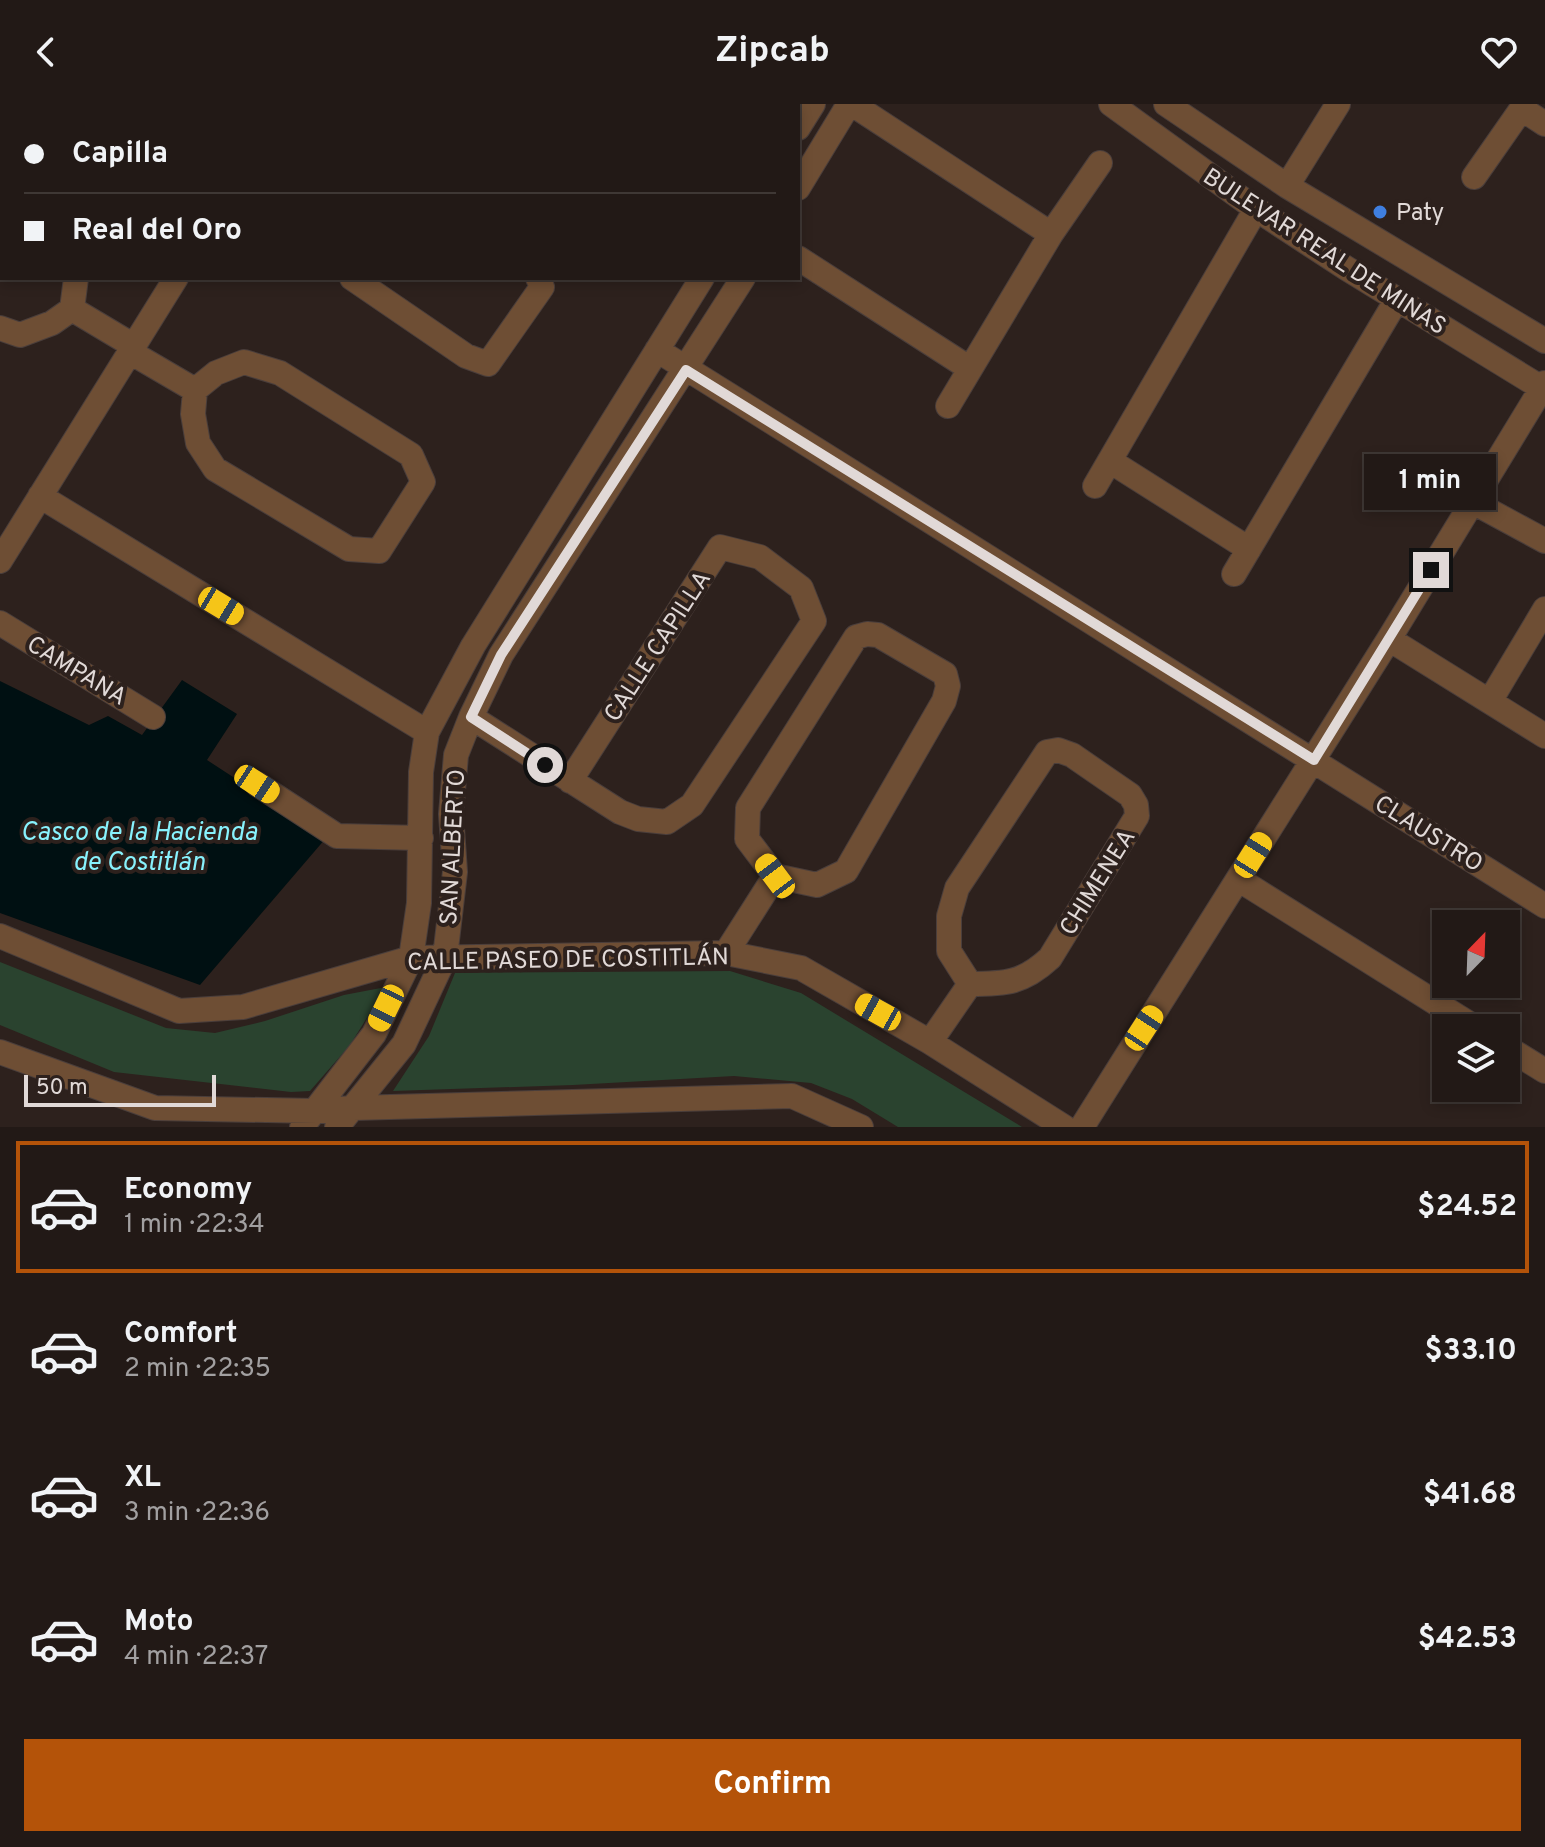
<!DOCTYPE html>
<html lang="en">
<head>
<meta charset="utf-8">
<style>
  :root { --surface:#221916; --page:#2a221f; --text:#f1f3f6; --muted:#a2a0a1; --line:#3f3835; --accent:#b45309 }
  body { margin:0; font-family:Overpass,sans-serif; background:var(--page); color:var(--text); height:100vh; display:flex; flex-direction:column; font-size:30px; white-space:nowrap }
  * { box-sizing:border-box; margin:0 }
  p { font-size:26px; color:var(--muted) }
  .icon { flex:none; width:44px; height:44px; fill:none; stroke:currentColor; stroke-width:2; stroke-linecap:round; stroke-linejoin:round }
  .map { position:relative; height:1023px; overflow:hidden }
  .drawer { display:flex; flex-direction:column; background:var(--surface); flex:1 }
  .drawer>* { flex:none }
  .top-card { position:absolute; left:0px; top:0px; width:800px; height:176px; box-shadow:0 4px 12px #0003,0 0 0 2px var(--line); display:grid; align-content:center; height:176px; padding:0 24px; background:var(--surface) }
  .needle { width:52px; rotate:23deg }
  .controls { position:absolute; left:1432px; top:806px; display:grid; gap:16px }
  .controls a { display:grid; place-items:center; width:88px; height:88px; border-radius:0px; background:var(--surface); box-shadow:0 4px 12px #0003,0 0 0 2px var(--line); font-size:40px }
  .scale { position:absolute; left:24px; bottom:20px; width:192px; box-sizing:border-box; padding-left:8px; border:4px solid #e1d9d7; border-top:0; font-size:22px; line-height:28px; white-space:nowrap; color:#e1d9d7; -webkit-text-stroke:6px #2d211d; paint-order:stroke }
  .end { position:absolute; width:36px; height:36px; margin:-18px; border:10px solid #e1d9d7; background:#111; box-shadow:0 0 0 4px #111 }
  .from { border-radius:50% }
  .bubble { position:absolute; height:56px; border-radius:0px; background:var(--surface); box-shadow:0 4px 12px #0003,0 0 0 2px var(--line); font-size:26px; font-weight:700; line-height:56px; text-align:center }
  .car { position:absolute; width:24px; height:48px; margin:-24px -12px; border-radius:10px; box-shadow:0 0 6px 2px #0007; background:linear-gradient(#f5c518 24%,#345 0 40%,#f5c518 0 76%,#345 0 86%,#f5c518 0) }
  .top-card b { display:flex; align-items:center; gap:28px; height:76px; font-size:30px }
  .top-card b+b { border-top:2px solid var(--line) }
  .top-card i { width:20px; height:20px; background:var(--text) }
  ul { padding:14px 0 0; list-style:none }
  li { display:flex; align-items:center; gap:24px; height:132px; margin:0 16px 12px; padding:0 8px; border:4px solid transparent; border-radius:0px }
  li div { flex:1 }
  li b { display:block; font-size:30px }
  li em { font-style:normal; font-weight:700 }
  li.selected { border-color:var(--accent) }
  li>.icon { width:72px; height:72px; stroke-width:1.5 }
  .button { display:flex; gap:16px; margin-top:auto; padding:16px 24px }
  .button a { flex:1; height:92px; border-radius:0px; background:var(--accent); color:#fff; font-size:32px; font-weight:700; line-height:92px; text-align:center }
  header { display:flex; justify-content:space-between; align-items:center; height:104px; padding:0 24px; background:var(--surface); font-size:36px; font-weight:700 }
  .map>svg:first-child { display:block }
  .green { fill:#2a432f }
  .water { fill:#001012 }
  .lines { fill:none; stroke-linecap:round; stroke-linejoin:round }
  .minor-casing { stroke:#4a3e3b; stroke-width:26 }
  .minor { stroke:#6e4e34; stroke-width:24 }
  .route { stroke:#e1d9d7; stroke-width:10 }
  .shop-dot { fill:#3f7fe0; stroke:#2d211d; stroke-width:3 }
  .labels { text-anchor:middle; stroke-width:8; stroke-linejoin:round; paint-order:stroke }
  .poi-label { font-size:24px; fill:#e1d9d7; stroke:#2d211d; text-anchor:start }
  .street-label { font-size:24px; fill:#e1d9d7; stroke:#2d211d }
  .water-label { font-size:26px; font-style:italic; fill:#88f2fd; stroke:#2d211d }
</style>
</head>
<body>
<header><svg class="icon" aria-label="back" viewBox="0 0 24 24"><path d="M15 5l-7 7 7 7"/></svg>Zipcab<svg class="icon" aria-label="heart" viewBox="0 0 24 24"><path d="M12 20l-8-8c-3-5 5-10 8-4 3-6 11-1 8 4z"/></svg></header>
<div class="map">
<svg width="1545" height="1023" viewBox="0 0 1545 1023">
  <rect width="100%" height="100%" fill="#2d211d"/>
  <path class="green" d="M0,858l166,66 49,5 50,-12 79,-26 42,-8 -36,58 -40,46 -19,1 -177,-20 -114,-47z
    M730,867l71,22 221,134h-124l-46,-28 -41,-16 -77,-7 -161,9 -180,6 36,-55 26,-63z"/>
  <path class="water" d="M182,576l55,34 -30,46 119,78 -126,147 -200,-72v-232l89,44 19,-9 34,19z"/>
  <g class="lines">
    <g class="minor-casing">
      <path id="minor" d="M63,0l3,2
        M549,0l3,2
        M852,0l199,130
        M1111,0l145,105 90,59 199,122
        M1166,0l121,82 258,155
        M194,2l1,-2
        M283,2l1,-2
        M1522,5l23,15
        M798,24l15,-24
        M1474,73l51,-73
        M1287,82l51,-82
        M798,84l51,-84
        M0,94l2,1
        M798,154l171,110
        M352,174l114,78 22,8 54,-77 -4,-9
        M72,205l62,37
        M0,224l20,7 32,-12 20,-14 4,-31
        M657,246l888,556
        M130,248l65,38
        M244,258l36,11 131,82 12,27 -44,69 -30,-2 -134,-80 -17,-26 -5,-29 2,-24 21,-17z
        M948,302l103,-172 49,-71
        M1110,357l139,88
        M1095,382l161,-277
        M40,392l387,236
        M1473,398l72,39
        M0,457l176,-283
        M1234,470l162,-273
        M0,519l153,94
        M867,530l11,1 67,39 3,12 -4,15 -98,170 -29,14 -42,-9 -28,-37 1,-31 108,-171z
        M1389,535l156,97
        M1490,597l55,-92
        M471,613l149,95 18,7 29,3 25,-17 122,-184 -13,-33 -41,-31 -40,-10 -150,234
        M1058,646l14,5 58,40 6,10 1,11 -87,142c-27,25 -44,26 -80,26l-21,-33v-35l8,-28 90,-136z
        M257,680l80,52 84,2
        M1238,775l238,149
        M0,832l179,75 64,-4 168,-49 315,-5 75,15 129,74 134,85
        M726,849l49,-77
        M930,938l40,-58
        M1506,943l39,24
        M0,948l155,56 160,3 38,-3 439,-12 69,31
        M302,1023l72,-93 37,-76 8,-55 2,-131 6,-40 46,-86 229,-368
        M337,1023l67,-83 41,-87 10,-85 -4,-58 5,-59 15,-38 30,-62 242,-377
        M1082,1023l307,-488 156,-256"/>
    </g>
    <use href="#minor" class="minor"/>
  </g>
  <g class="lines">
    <path class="route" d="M545,661l-74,-48 30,-62 185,-285 628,390 117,-190"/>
  </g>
  <circle class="shop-dot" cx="1380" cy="108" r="8"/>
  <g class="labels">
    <g class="poi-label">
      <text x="1396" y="116">Paty</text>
    </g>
    <g class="street-label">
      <text transform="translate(1325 147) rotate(33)" y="8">BULEVAR REAL DE MINAS</text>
      <text transform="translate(657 542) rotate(-57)" y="8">CALLE CAPILLA</text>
      <text transform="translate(77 566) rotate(31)" y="8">CAMPANA</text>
      <text transform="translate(1429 729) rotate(32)" y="8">CLAUSTRO</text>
      <text transform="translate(452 743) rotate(-87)" y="8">SAN ALBERTO</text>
      <text transform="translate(1097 778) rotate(-58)" y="8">CHIMENEA</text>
      <text transform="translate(568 855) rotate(-1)" y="8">CALLE PASEO DE COSTITLÁN</text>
    </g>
    <g class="water-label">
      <text x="139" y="736">Casco de la Hacienda<tspan x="139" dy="30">de Costitlán</tspan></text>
    </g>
  </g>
</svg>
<div class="controls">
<a><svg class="needle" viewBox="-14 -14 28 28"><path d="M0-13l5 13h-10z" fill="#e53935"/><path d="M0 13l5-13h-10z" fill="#a2a0a1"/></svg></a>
<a><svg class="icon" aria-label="layers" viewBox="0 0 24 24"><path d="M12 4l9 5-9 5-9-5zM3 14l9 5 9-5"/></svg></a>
</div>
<div class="scale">50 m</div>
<i class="end from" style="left:545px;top:661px"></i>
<i class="end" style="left:1431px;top:466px"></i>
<div class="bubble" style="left:1364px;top:350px;width:132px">1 min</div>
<i class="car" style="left:221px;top:502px;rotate:121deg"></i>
<i class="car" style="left:257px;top:680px;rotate:123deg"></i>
<i class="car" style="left:1253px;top:751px;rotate:32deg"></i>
<i class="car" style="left:775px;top:772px;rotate:323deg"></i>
<i class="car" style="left:386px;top:904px;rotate:206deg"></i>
<i class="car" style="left:878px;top:908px;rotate:299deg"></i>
<i class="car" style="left:1144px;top:924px;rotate:33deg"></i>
<div class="top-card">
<b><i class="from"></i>Capilla</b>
<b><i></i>Real del Oro</b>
</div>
</div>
<section class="drawer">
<ul>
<li class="selected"><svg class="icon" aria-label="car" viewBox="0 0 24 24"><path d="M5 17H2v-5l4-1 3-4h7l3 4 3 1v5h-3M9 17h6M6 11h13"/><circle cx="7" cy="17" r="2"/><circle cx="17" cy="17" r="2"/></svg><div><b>Economy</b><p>1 min · 22:34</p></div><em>$24.52</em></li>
<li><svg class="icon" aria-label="car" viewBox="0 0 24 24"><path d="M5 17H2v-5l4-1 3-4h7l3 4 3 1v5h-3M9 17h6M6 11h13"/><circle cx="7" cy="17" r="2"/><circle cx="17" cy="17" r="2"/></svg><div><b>Comfort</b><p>2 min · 22:35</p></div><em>$33.10</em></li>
<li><svg class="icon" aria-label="car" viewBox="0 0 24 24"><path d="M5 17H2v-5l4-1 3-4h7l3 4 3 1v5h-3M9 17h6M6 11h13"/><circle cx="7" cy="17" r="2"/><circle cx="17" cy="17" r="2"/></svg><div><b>XL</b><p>3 min · 22:36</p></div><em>$41.68</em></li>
<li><svg class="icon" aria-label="car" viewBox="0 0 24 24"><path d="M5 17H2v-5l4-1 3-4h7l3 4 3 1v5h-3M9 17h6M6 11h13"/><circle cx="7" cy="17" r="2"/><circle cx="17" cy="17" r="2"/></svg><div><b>Moto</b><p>4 min · 22:37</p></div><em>$42.53</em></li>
</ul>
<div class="button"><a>Confirm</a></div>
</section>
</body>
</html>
